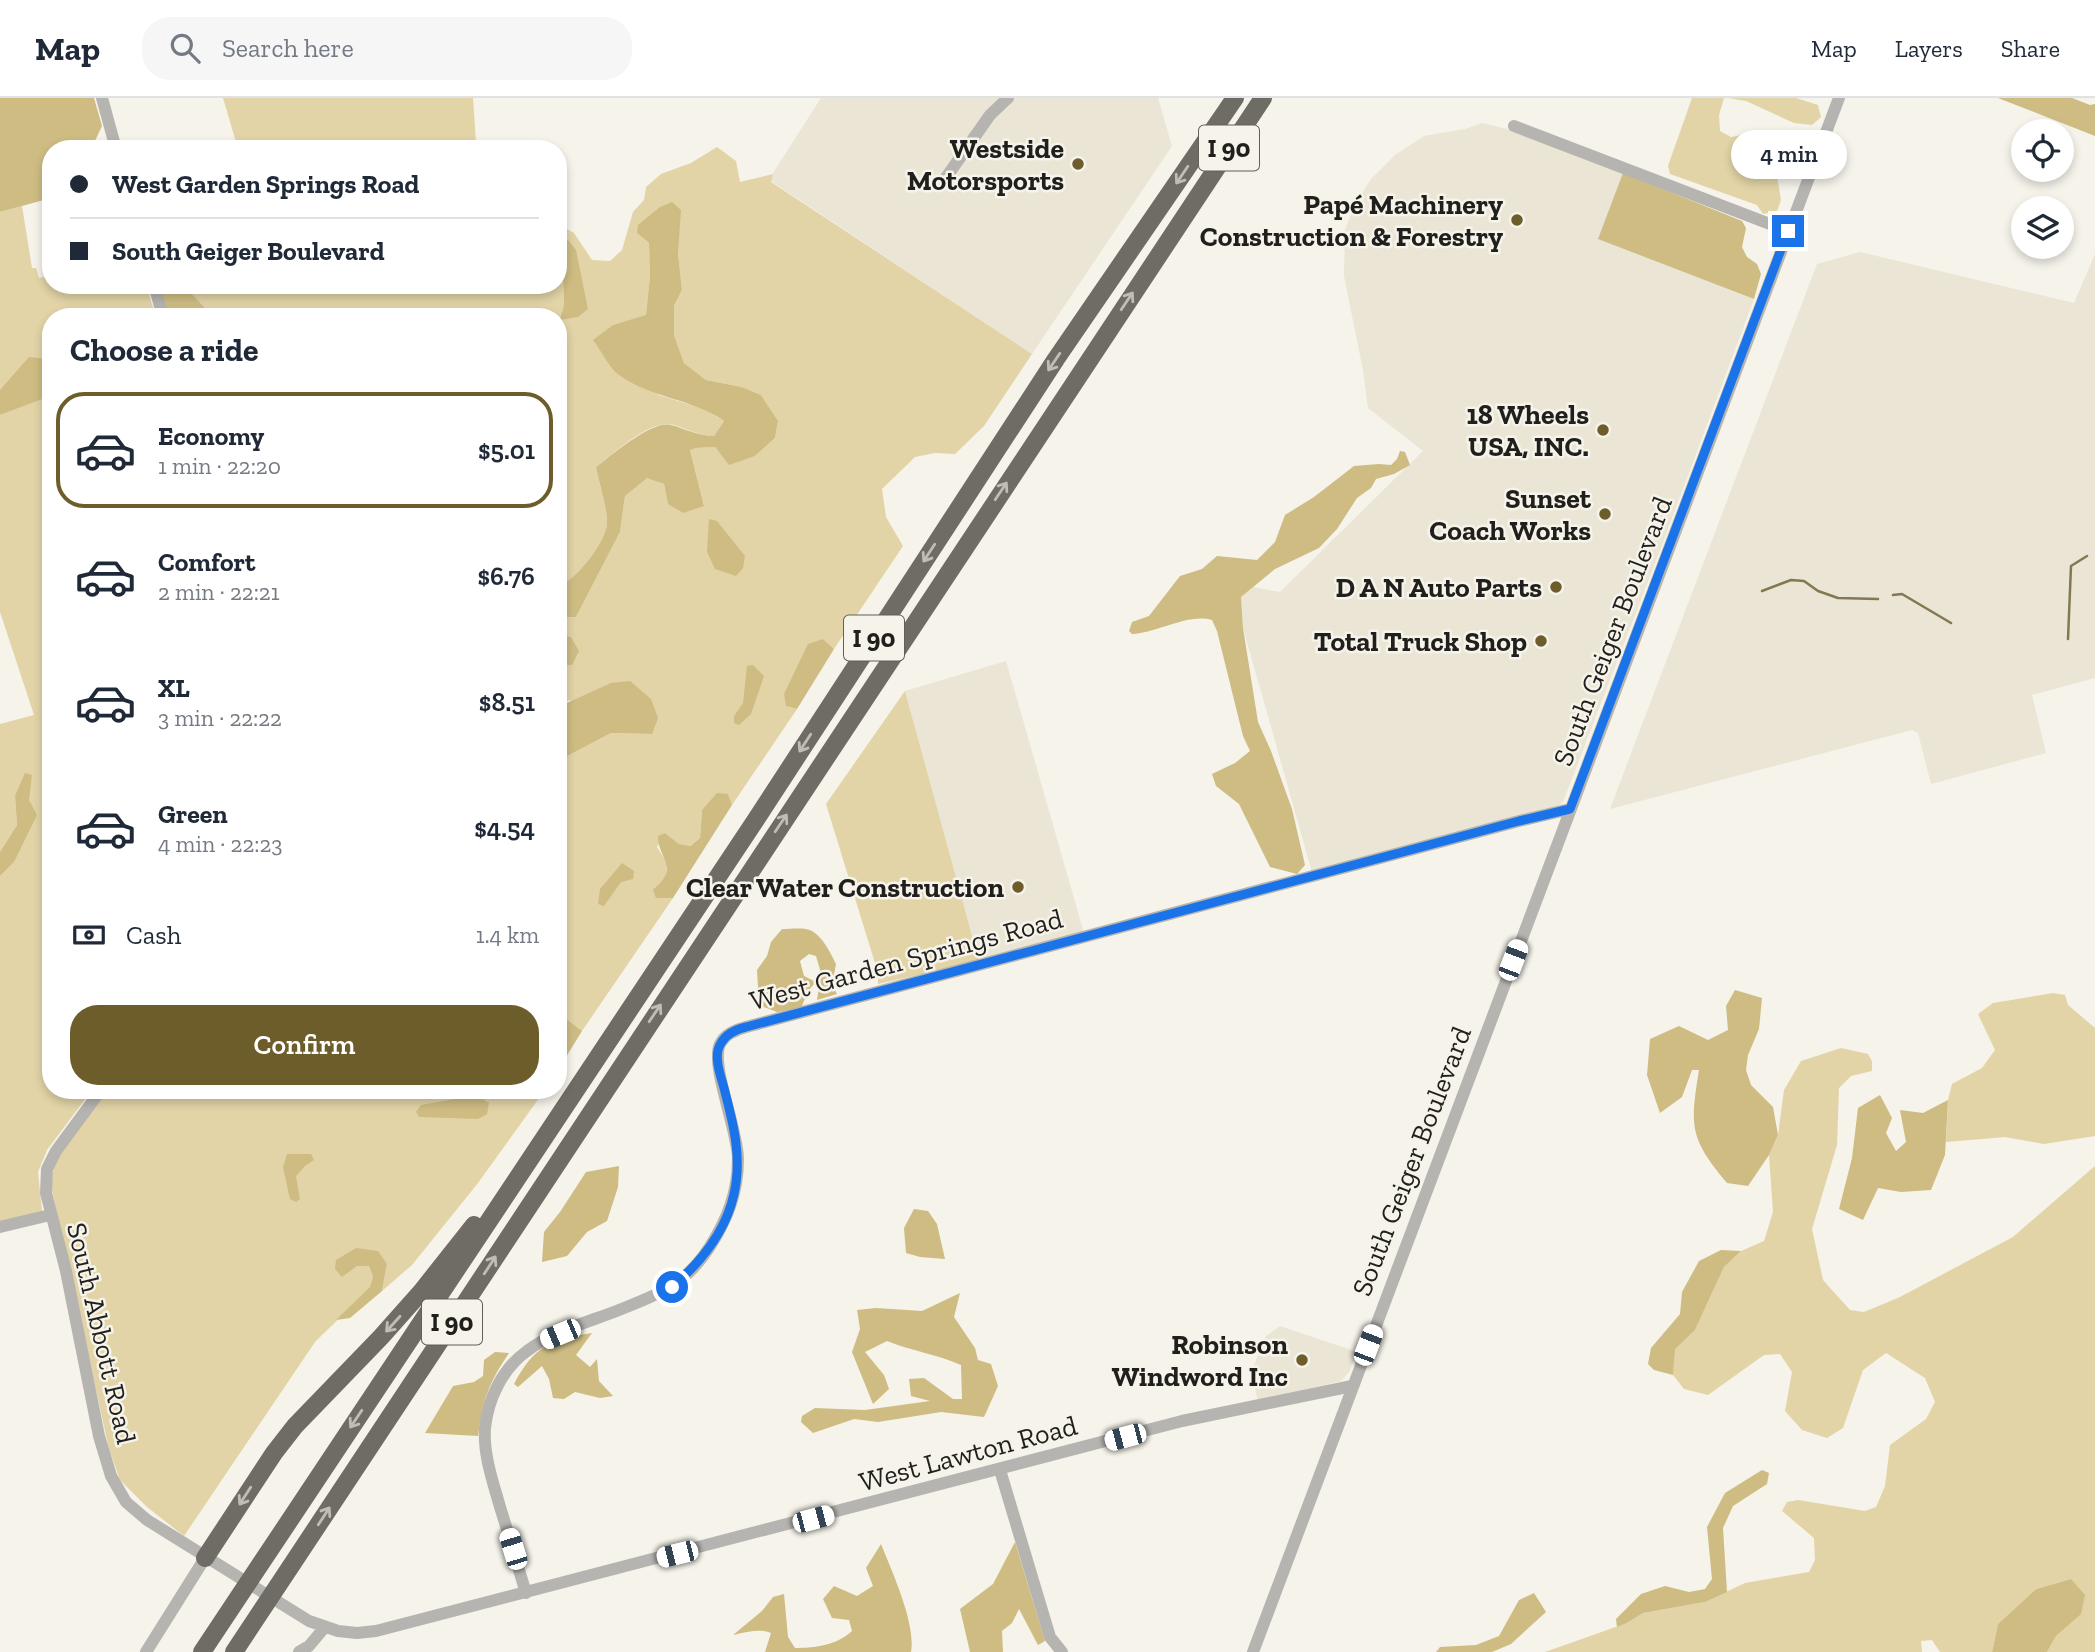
<!DOCTYPE html>
<html lang="en">
<head>
<meta charset="utf-8">
<style>
  :root { --surface:#fff; --page:#f6f6f7; --text:#1f2937; --muted:#747a83; --line:#e0e1e3; --accent:#6c5d2a }
  body { margin:0; font-family:"Zilla Slab",serif; background:var(--page); color:var(--text); height:100vh; display:flex; flex-direction:column; font-size:26px; white-space:nowrap }
  * { box-sizing:border-box; margin:0 }
  p { font-size:23px; color:var(--muted) }
  .icon { flex:none; width:38px; height:38px; fill:none; stroke:currentColor; stroke-width:2; stroke-linecap:round; stroke-linejoin:round }
  .map { position:relative; flex:1; overflow:hidden }
  .details { position:absolute; left:42px; top:210px; width:525px; height:791px; display:flex; flex-direction:column; background:var(--surface); border-radius:28px; box-shadow:0 4px 10px #0003 }
  .details>* { flex:none }
  .guide { position:absolute; left:42px; top:42px; width:525px; height:154px; border-radius:28px; box-shadow:0 4px 10px #0003; display:grid; align-content:center; height:154px; padding:0 28px; background:var(--surface) }
  .buttons { position:absolute; left:2011px; top:21px; display:grid; gap:14px }
  .buttons a { display:grid; place-items:center; width:63px; height:63px; border-radius:50%; background:var(--surface); box-shadow:0 4px 10px #0003; font-size:35px }
  .end { position:absolute; width:32px; height:32px; margin:-16px; border:9px solid #1a73e8; background:#fff; box-shadow:0 0 0 4px #fff }
  .from { border-radius:50% }
  .bubble { position:absolute; height:49px; border-radius:24px; background:var(--surface); box-shadow:0 4px 10px #0003; font-size:23px; font-weight:600; line-height:49px; text-align:center }
  .car { position:absolute; width:21px; height:42px; margin:-21px -10px; border-radius:9px; box-shadow:0 0 5px 2px #0007; background:linear-gradient(#fff 24%,#345 0 40%,#fff 0 76%,#345 0 86%,#fff 0) }
  .guide b { display:flex; align-items:center; gap:24px; height:66px; font-size:26px }
  .guide b+b { border-top:2px solid var(--line) }
  .guide i { width:18px; height:18px; background:var(--text) }
  ul { padding:0; list-style:none }
  li { display:flex; align-items:center; gap:21px; height:116px; margin:0 14px 10px; padding:0 14px; border:4px solid transparent; border-radius:28px }
  li div { flex:1 }
  li b { display:block; font-size:26px }
  li em { font-style:normal; font-weight:600 }
  li.on { border-color:var(--accent) }
  li>.icon { width:63px; height:63px; stroke-width:1.5 }
  h2 { padding:0 28px; font-size:32px; line-height:84px }
  .pay { display:flex; align-items:center; gap:18px; height:77px; padding:0 28px; font-size:26px }
  .pay p { margin-inline-start:auto }
  .action { display:flex; gap:14px; margin-top:auto; padding:14px 28px }
  .action a { flex:1; height:80px; border-radius:28px; background:var(--accent); color:#fff; font-size:28px; font-weight:600; line-height:80px; text-align:center }
  header { display:flex; align-items:center; gap:42px; box-sizing:border-box; height:98px; padding:0 35px; background:var(--surface); border-bottom:2px solid var(--line) }
  header strong { font-size:33px }
  nav { display:flex; gap:38px; margin-inline-start:auto; font-size:24px }
  .search { width:490px; height:63px; background:var(--page); display:flex; align-items:center; gap:18px; box-sizing:border-box; padding:0 24px; border-radius:28px; color:var(--muted); font-size:26px }
  .map>svg:first-child { display:block }
  .built { fill:#eae5d5 }
  .green { fill:#e2d4a7 }
  .forest { fill:#cebc83 }
  .lines { fill:none; stroke-linecap:round; stroke-linejoin:round }
  .stream { stroke:#847850; stroke-width:2.5 }
  .minor { stroke:#b5b4b0; stroke-width:12 }
  .highway { stroke:#6f6c65; stroke-width:18 }
  .oneway { stroke:#bfbdb5 }
  .route { stroke:#1a73e8; stroke-width:9 }
  .poi-dot { fill:#6c5d2a; stroke:#f5f3ea; stroke-width:2.5 }
  .labels { text-anchor:middle; stroke-width:5; stroke-linejoin:round; paint-order:stroke }
  .shield { fill:#f5f3ea; stroke:#605f5a; stroke-width:2 }
  .shield-label { font-size:26px; font-weight:bold; fill:#201f1c }
  .poi-label { font-size:28px; font-weight:bold; fill:#201f1c; stroke:#f5f3ea; text-anchor:end }
  .street-label { font-size:28px; fill:#201f1c; stroke:#f5f3ea }
</style>
</head>
<body>
<header>
<strong>Map</strong>
<div class="search"><svg class="icon" aria-label="search" viewBox="0 0 24 24"><circle cx="10" cy="10" r="6"/><path d="M15 15l6 6"/></svg>Search here</div>
<nav><a>Map</a><a>Layers</a><a>Share</a></nav>
</header>
<div class="map">
<svg width="2095" height="1554" viewBox="0 0 2095 1554">
  <rect width="100%" height="100%" fill="#f5f3ea"/>
  <path class="built" d="M821,0h337l14,48 -140,208 -261,-173 2,-8z
    M1482,25l29,7 112,43 -24,66 155,60 -92,246 -99,257 -7,5 -244,65 -69,-244 -2,-31 12,-10 27,5 143,-141 -55,-43 -5,-38 -19,-94 1,-47 11,-26 15,-24 24,-24 29,-19 41,-7z
    M1860,154l214,51 21,-49v424l-63,17 14,58 -115,31 -13,-51 -6,-3 -302,79 207,-545z
    M1006,563l78,272 -105,28 -74,-270z
    M1280,1228l77,26 -8,20 -8,9 -83,20 -7,-29 15,-36z"/>
  <path class="green" d="M223,0h250l3,45 3,6h-241z
    M1692,0h32l-5,17 1,16 11,6 27,-5 19,7 2,20 -2,17 4,24 -4,11 -14,3 -6,-9 -87,-31 -2,-8z
    M1728,0h68l22,7 3,12 -9,8 -18,-2 -48,-22z
    M717,49l19,14 4,21 33,-8 -2,8 261,172 -48,72 -29,28 -20,-1 -20,4 -33,32 4,28 17,29 -69,103 -11,-10 -37,67 11,3 -65,96 -4,-11 -26,16 -2,28 -11,8 -10,-2 -14,-11 -8,14 10,16 -1,13 -9,22h16l-91,133 -14,-11 -10,2v-261l53,-28 41,1 -83,-34 -11,7v-42h14l-1,-27 -13,-2v-19h18l44,-85 5,-36 22,-19 17,7 4,20 36,2 -14,-56 6,-2 19,-1 14,17 26,-8 20,-18 3,-17 -17,-26 -19,-8 -36,-7 -22,-17 -10,-28v-29l8,-16 -4,-37 -41,-20 12,10 1,33 -4,40 -33,9 46,70 45,14 20,12 -10,15c-18,0 -37,-13 -48,-12 -23,2 -52,29 -70,43 3,16 11,38 11,55 1,17 -32,61 -49,63v-268h-334l-14,-4 -27,-28h375v-17l5,10 1,28 14,11 -10,-77 -10,-8v-8l16,9 18,27 18,1 12,-11 11,-38 11,-12 2,-13 15,-13 30,-11z
    M22,108l10,62h4l3,10 12,-3v10h95l10,32h-105v50l-5,-8 -46,31v-178z
    M51,298v694h41l-45,60 -9,22 4,39 -42,11v-346l14,-14 18,-87 -17,21 2,29 -17,27v-128l34,-9 -34,-103v-197z
    M905,593l74,270 -101,23v-11l-52,-169z
    M2053,895l12,2 3,10 27,23v108l-51,8 -39,-7 -59,5 2,-42 4,-16 30,-16 13,-18 -17,-36 15,-11z
    M1841,950l27,6 4,7v10l-21,5 -12,12 -2,57 -25,84 11,51 27,30 14,2 36,-15 113,-60 82,-71v486h-48l9,-16 25,-23 -10,-34 -35,10 -38,35 -6,28h-52l-8,-12 -11,1 1,11h-377l82,-29 16,-10 62,-11 40,-19 64,-11 6,-12 -1,-22 -32,-27 5,-9 11,-2 67,11 11,-4 9,-21 5,-41 36,-26 9,-17 -10,-24 -39,-25 -23,17 -20,58 -16,10 -25,-8 -17,-19 7,-39 -12,-18 -16,1 -56,40 -24,-6 -11,-14 1,-26 21,-19 29,-63 17,-16 23,-10 9,-29 -4,-57 9,-20 6,-45 17,-29z
    M107,992h438l-67,93 -66,82 -30,26 5,-27 -30,2h12l4,11 -2,10 -56,55 -131,194 -37,-29 -27,-27 -11,-31 -58,-263 3,-19 9,-20z"/>
  <path class="forest" d="M0,0h94l8,28 -11,23h-40v49l-51,14z
    M1998,0h74l18,7 5,-1v32z
    M1623,75l119,48 4,7 -4,19 5,10 10,7 4,10 -7,25 -156,-60z
    M672,104l9,8 -3,43 4,37 -8,16v29l10,28 22,17 36,7 19,8 17,26 -3,17 -20,18 -26,9 -14,-18 -19,1 -6,2 14,56 -21,7 -15,-9 -4,-20 -17,-6 -22,18 -5,36 -44,85h-18v-32c17,-2 50,-46 49,-63 0,-16 -8,-39 -11,-55 16,-12 56,-47 75,-42 15,4 27,11 43,11l10,-15c-31,-22 -73,-23 -105,-46 -10,-7 -18,-25 -26,-35l20,-15 33,-10 4,-39 -1,-33 -12,-10 1,-8 22,-18z
    M558,134l10,8 8,10 12,59 -10,8 -18,3 4,-15 -1,-27 -5,-10z
    M159,187h24l27,28 14,4h-56z
    M29,259l17,2 5,8v29l-51,19v-25z
    M1400,353l5,1 5,13 -16,9 -18,5 -5,9 -14,10 -20,31 -18,19 -44,21 -34,28 2,31 15,94 13,29 21,58 13,56 -8,9 -27,-7 -31,-63 -23,-18 -4,-12 23,-11 15,-12 -7,-15 -26,-105 -5,-11c-24,-7 -55,13 -80,14l-3,-3 3,-9 17,-6 31,-40 22,-7 15,-13 40,4 18,-18 10,-27 29,-18 40,-31 25,-2 12,1 6,-6z
    M709,421l8,2 28,35 -2,12 -7,8 -21,-7 -8,-17z
    M558,538l13,1 8,14 -7,14h-14z
    M823,541l11,10 -37,60 -11,-3 -2,-12 24,-50z
    M753,567l11,11 -13,38 -12,11 -5,-2v-7l9,-13 4,-37z
    M630,583l21,18 7,19 -6,16 -41,-1 -53,28v-54l53,-24z
    M25,675l7,2 -3,25 8,15 -23,47 -14,14v-24l17,-27 -2,-29z
    M717,695l11,1 4,11 -59,93h-17l-3,-8c4,-4 10,-9 12,-14 7,-13 -8,-24 -7,-40l7,-3 14,11 11,2 10,-8 2,-28z
    M622,765l12,8 -1,8 -12,3 -17,24 -6,-2 2,-15z
    M782,831c7,0 16,-1 24,0 15,3 24,23 30,35l-4,21 5,9 -20,6 4,-27 -5,-17 -7,-2 -9,7 4,15 12,6 -8,9 -7,17 -24,4 -18,-7 -2,-35 10,-14 4,-14z
    M1735,892l27,8 -3,31 -11,26 -2,15 5,15 22,22 5,28 -9,20 -21,31 -21,-3c-38,-45 -37,-57 -28,-113h-7l-10,27 -22,16 -13,-38 3,-36 29,-13 29,14 20,-10 -2,-24z
    M568,922l14,11 -24,39v-48z
    M477,997l12,8 -2,11 -9,5 -59,-2 -3,-5 5,-7z
    M1880,997l12,23 -6,15 10,18 10,-9 -6,-32 23,3 25,-13 -3,55 -14,35 -30,2 -23,-4 -15,32 -24,-11 13,-51 6,-50z
    M287,1056h24l3,6 -9,6 -9,10 4,23 -4,3 -6,-3 -7,-32z
    M619,1068l-1,21 -11,34 -20,11 -20,24 -25,6 2,-30 16,-20 26,-40z
    M914,1111l14,2 9,13 8,35 -25,-2 -14,-4 -2,-25z
    M356,1150l22,3 9,13 -5,27 -32,27 -14,2 34,-33 3,-10 -4,-11h-12l-15,11 -7,-8 1,-9z
    M1721,1152l20,1 -17,16 -29,63 -20,19 -2,26 -19,-5 -6,-6 3,-16 29,-34 2,-22 17,-31z
    M960,1195l-6,24 21,31 3,12 13,4 7,22 -14,31 -43,-5 -63,10 -24,-3 -41,14 -12,-11 1,-6 13,-8 50,2 65,-9 -19,-5 -2,-17 15,-1 29,21h9l-1,-34c-25,-11 -49,-14 -74,-24l-22,11 19,23 5,14 -16,15 -21,-52 8,-23 -3,-19 19,-2 46,3z
    M592,1235l-16,22 14,12 7,-8 2,22 14,15 -13,2 -25,-6 -11,7 -11,-1 -4,-19 -7,-13 -24,21 -4,-3c20,-38 37,-45 78,-51z
    M495,1254l14,1c-21,31 -26,47 -31,83l-53,-3 28,-47 21,-4 9,-6 1,-16z
    M1762,1372l7,3 -2,11 -34,22 -10,22 4,64 -22,10 -62,11 -16,10 -10,4 -1,-8 25,-25 24,-8 24,6 16,-3 7,-10 -5,-52 18,-34z
    M1015,1444l30,99 -7,4 -19,-36 -7,14 -10,8 1,21h-33l-10,-43 33,-25z
    M881,1446c11,28 35,79 30,108h-146l6,-19c-13,-5 -25,-1 -38,2l29,-24 11,-14 11,-3 4,43 7,11c21,0 42,-3 57,-17l-3,-11 -17,-2 -9,-19 11,-13 23,10 16,-10 -7,-18z
    M2071,1481l14,16 -4,19 -25,22 -9,16h-55l6,-28 38,-35z
    M1534,1495l12,19 -35,32 -19,8h-56l4,-5 36,-2 23,-9 20,-36z"/>
  <g class="lines">
    <path class="stream" d="M1762,493l29,-11 13,1 14,10 20,7 40,1
      M1893,497l9,-1 49,29
      M2068,541l3,-73 16,-10"/>
    <path class="minor" d="M102,0l14,51
      M1514,28l274,105
      M945,81l45,-64 18,-17
      M154,187l9,32
      M101,992l-45,61 -9,18 -1,24 20,78 33,165 12,40 15,26 21,18 162,101 29,10 19,2 19,-2 806,-210 170,-35
      M0,1129l50,-12
      M1000,1372l50,167 12,15
      M526,1495c-9,-29 -17,-58 -26,-86 -7,-25 -17,-53 -15,-79 3,-29 17,-59 42,-77 26,-20 62,-29 92,-41 40,-16 65,-24 90,-62 18,-28 29,-55 29,-89 0,-29 -28,-94 -18,-115 5,-10 15,-14 26,-17l773,-206 51,-12
      M146,1554l59,-94
      M299,1554l10,-6 16,-19
      M1253,1554l586,-1554"/>
    <path class="highway" d="M205,1460l69,-105 21,-27 86,-89 40,-45 53,-67
      M202,1554l553,-831 301,-462 179,-261
      M234,1554l1029,-1554"/>
  </g>
  <defs><path id="oneway-shaft" d="M-6 0H5M1.5-3L5.5 0L1.5 3" fill="none" stroke-width="1.6" stroke-linecap="round" stroke-linejoin="round" transform="scale(1.75)"/></defs>
  <g class="oneway">
    <use href="#oneway-shaft" transform="translate(1182 77) rotate(124)"/>
    <use href="#oneway-shaft" transform="translate(1127 203) rotate(-56)"/>
    <use href="#oneway-shaft" transform="translate(1054 264) rotate(124)"/>
    <use href="#oneway-shaft" transform="translate(1001 393) rotate(-56)"/>
    <use href="#oneway-shaft" transform="translate(929 455) rotate(123)"/>
    <use href="#oneway-shaft" transform="translate(805 645) rotate(123)"/>
    <use href="#oneway-shaft" transform="translate(781 725) rotate(-56)"/>
    <use href="#oneway-shaft" transform="translate(655 915) rotate(-56)"/>
    <use href="#oneway-shaft" transform="translate(490 1167) rotate(-57)"/>
    <use href="#oneway-shaft" transform="translate(393 1226) rotate(132)"/>
    <use href="#oneway-shaft" transform="translate(356 1321) rotate(124)"/>
    <use href="#oneway-shaft" transform="translate(245 1398) rotate(123)"/>
    <use href="#oneway-shaft" transform="translate(324 1418) rotate(-57)"/>
  </g>
  <g class="lines">
    <path class="route" d="M672,1189c28,-24 54,-56 62,-93 8,-35 0,-68 -9,-102 -3,-13 -10,-29 -7,-42 4,-14 15,-20 28,-23l773,-206 51,-12 218,-578"/>
  </g>
  <g class="poi-dot">
    <circle cx="1078" cy="66" r="7"/>
    <circle cx="1517" cy="122" r="7"/>
    <circle cx="1603" cy="332" r="7"/>
    <circle cx="1605" cy="416" r="7"/>
    <circle cx="1556" cy="489" r="7"/>
    <circle cx="1541" cy="543" r="7"/>
    <circle cx="1018" cy="789" r="7"/>
    <circle cx="1302" cy="1262" r="7"/>
  </g>
  <g class="labels">
    <g class="shield">
      <rect x="1199" y="27.5" width="60" height="45" rx="5"/>
      <rect x="844" y="517.5" width="60" height="45" rx="5"/>
      <rect x="422" y="1201.5" width="60" height="45" rx="5"/>
    </g>
    <g class="shield-label">
      <text x="1229" y="59">I 90</text>
      <text x="874" y="549">I 90</text>
      <text x="452" y="1233">I 90</text>
    </g>
    <g class="poi-label">
      <text x="1064" y="60">Westside<tspan x="1064" dy="32">Motorsports</tspan></text>
      <text x="1503" y="116">Papé Machinery<tspan x="1503" dy="32">Construction &amp; Forestry</tspan></text>
      <text x="1589" y="326">18 Wheels<tspan x="1589" dy="32">USA, INC.</tspan></text>
      <text x="1591" y="410">Sunset<tspan x="1591" dy="32">Coach Works</tspan></text>
      <text x="1542" y="499">D A N Auto Parts</text>
      <text x="1527" y="553">Total Truck Shop</text>
      <text x="1004" y="799">Clear Water Construction</text>
      <text x="1288" y="1256">Robinson<tspan x="1288" dy="32">Windword Inc</tspan></text>
    </g>
    <g class="street-label">
      <text transform="translate(1612 533) rotate(-69)" y="10">South Geiger Boulevard</text>
      <text transform="translate(906 861) rotate(-15)" y="10">West Garden Springs Road</text>
      <text transform="translate(1411 1063) rotate(-69)" y="10">South Geiger Boulevard</text>
      <text transform="translate(102 1235) rotate(77)" y="10">South Abbott Road</text>
      <text transform="translate(968 1355) rotate(-15)" y="10">West Lawton Road</text>
    </g>
  </g>
</svg>
<div class="buttons">
<a><svg class="icon" aria-label="locate" viewBox="0 0 24 24"><circle cx="12" cy="12" r="6"/><path d="M12 2v4M12 18v4M2 12h4M18 12h4"/></svg></a>
<a><svg class="icon" aria-label="layers" viewBox="0 0 24 24"><path d="M12 4l9 5-9 5-9-5zM3 14l9 5 9-5"/></svg></a>
</div>
<i class="end from" style="left:672px;top:1189px"></i>
<i class="end" style="left:1788px;top:133px"></i>
<div class="bubble" style="left:1731px;top:32px;width:116px">4 min</div>
<i class="car" style="left:1513px;top:862px;rotate:21deg"></i>
<i class="car" style="left:560px;top:1236px;rotate:247deg"></i>
<i class="car" style="left:1368px;top:1247px;rotate:21deg"></i>
<i class="car" style="left:1125px;top:1339px;rotate:255deg"></i>
<i class="car" style="left:813px;top:1421px;rotate:75deg"></i>
<i class="car" style="left:513px;top:1451px;rotate:343deg"></i>
<i class="car" style="left:677px;top:1456px;rotate:256deg"></i>
<div class="guide">
<b><i class="from"></i>West Garden Springs Road</b>
<b><i></i>South Geiger Boulevard</b>
</div>
<section class="details">
<h2>Choose a ride</h2>
<ul>
<li class="on"><svg class="icon" aria-label="car" viewBox="0 0 24 24"><path d="M5 17H2v-5l4-1 3-4h7l3 4 3 1v5h-3M9 17h6M6 11h13"/><circle cx="7" cy="17" r="2"/><circle cx="17" cy="17" r="2"/></svg><div><b>Economy</b><p>1 min · 22:20</p></div><em>$5.01</em></li>
<li><svg class="icon" aria-label="car" viewBox="0 0 24 24"><path d="M5 17H2v-5l4-1 3-4h7l3 4 3 1v5h-3M9 17h6M6 11h13"/><circle cx="7" cy="17" r="2"/><circle cx="17" cy="17" r="2"/></svg><div><b>Comfort</b><p>2 min · 22:21</p></div><em>$6.76</em></li>
<li><svg class="icon" aria-label="car" viewBox="0 0 24 24"><path d="M5 17H2v-5l4-1 3-4h7l3 4 3 1v5h-3M9 17h6M6 11h13"/><circle cx="7" cy="17" r="2"/><circle cx="17" cy="17" r="2"/></svg><div><b>XL</b><p>3 min · 22:22</p></div><em>$8.51</em></li>
<li><svg class="icon" aria-label="car" viewBox="0 0 24 24"><path d="M5 17H2v-5l4-1 3-4h7l3 4 3 1v5h-3M9 17h6M6 11h13"/><circle cx="7" cy="17" r="2"/><circle cx="17" cy="17" r="2"/></svg><div><b>Green</b><p>4 min · 22:23</p></div><em>$4.54</em></li>
</ul>
<div class="pay"><svg class="icon" aria-label="cash" viewBox="0 0 24 24"><path d="M3 7h18v10H3z"/><circle cx="12" cy="12" r="2"/></svg>Cash<p>1.4 km</p></div>
<div class="action"><a>Confirm</a></div>
</section>
</div>
</body>
</html>
